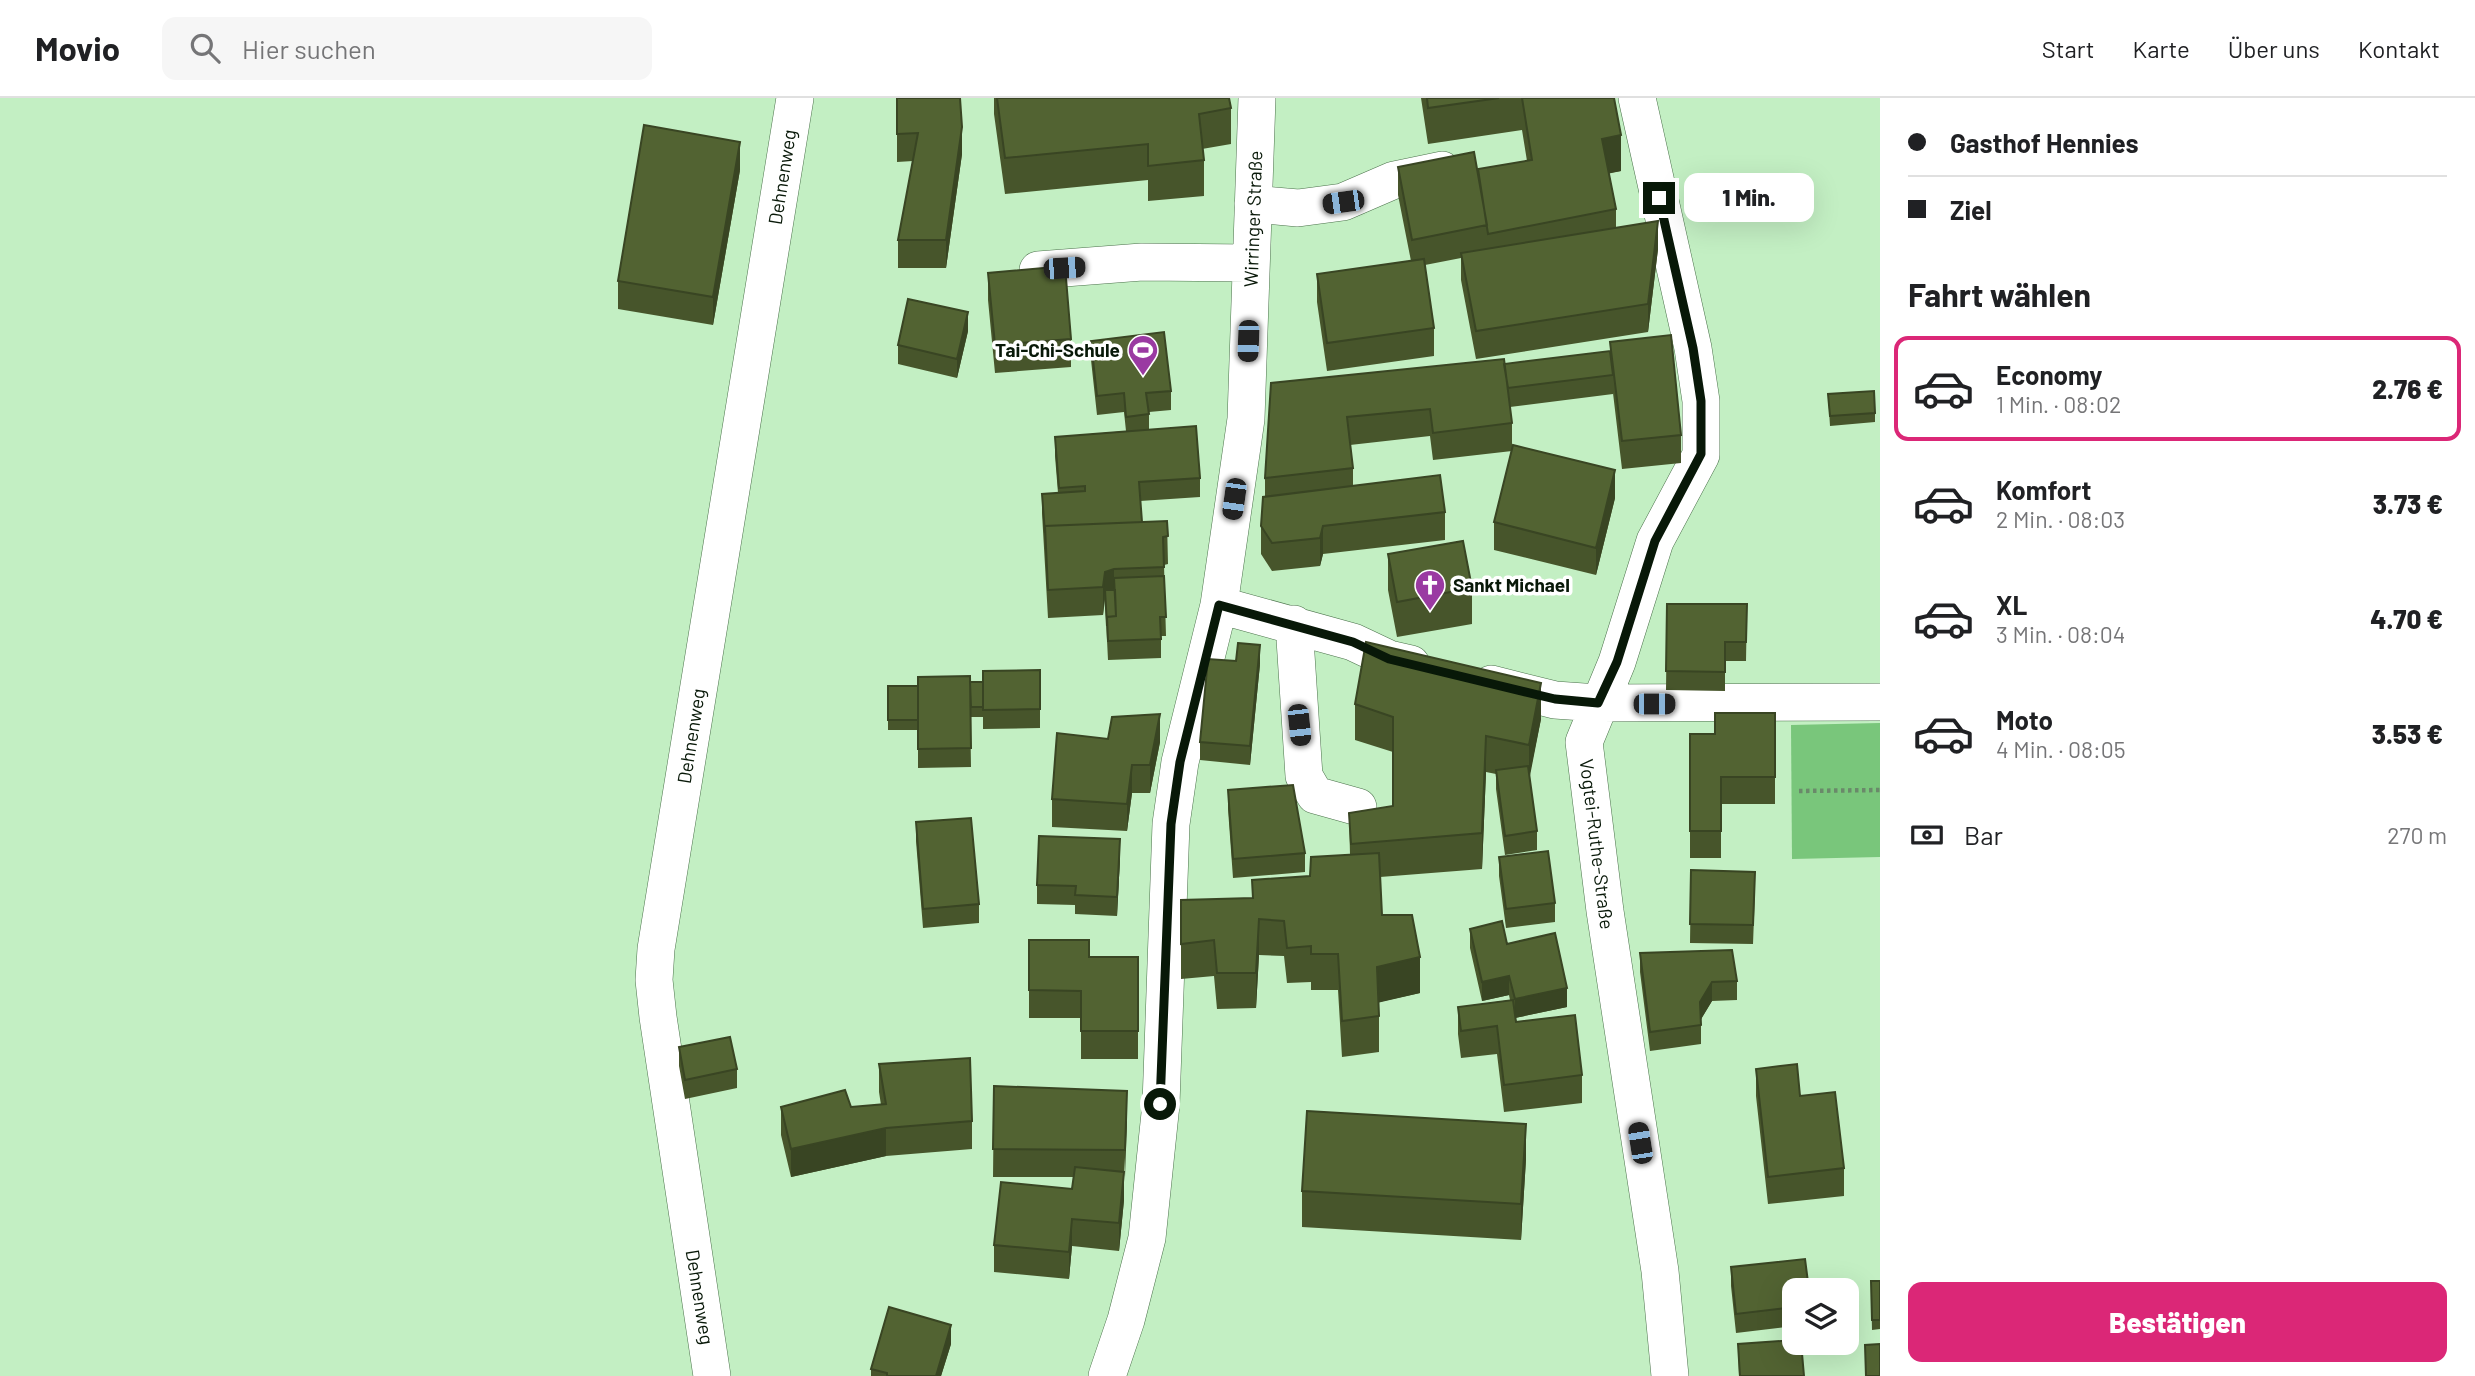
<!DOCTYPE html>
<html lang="de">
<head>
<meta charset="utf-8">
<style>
  :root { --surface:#fff; --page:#f6f6f6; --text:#202124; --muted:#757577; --line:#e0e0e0; --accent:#db2777 }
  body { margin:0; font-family:Barlow,sans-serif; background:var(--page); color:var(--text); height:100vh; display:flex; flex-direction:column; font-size:26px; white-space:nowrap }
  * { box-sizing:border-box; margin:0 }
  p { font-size:23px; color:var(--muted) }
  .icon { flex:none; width:38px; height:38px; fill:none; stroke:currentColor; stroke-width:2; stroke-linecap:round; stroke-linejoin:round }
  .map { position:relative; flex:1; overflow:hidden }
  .side { display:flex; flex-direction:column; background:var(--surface); width:595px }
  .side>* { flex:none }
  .banner { display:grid; align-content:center; height:154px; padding:0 28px; background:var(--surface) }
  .buttons { position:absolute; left:1782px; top:1180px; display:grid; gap:14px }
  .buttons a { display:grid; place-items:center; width:77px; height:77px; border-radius:14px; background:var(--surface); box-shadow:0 7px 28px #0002; font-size:35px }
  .end { position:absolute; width:32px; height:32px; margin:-16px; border:9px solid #081808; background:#fff; box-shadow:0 0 0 4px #fff }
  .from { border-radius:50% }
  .bubble { position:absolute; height:49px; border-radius:14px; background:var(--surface); box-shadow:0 7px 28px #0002; font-size:23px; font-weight:800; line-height:49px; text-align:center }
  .car { position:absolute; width:21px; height:42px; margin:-21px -10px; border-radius:9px; box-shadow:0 0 5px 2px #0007; background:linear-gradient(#222 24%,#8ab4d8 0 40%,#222 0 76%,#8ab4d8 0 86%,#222 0) }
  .banner b { display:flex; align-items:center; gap:24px; height:66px; font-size:26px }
  .banner b+b { border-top:2px solid var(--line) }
  .banner i { width:18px; height:18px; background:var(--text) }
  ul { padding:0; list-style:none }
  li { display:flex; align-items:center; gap:21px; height:105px; margin:0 14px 10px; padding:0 14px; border:4px solid transparent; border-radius:14px }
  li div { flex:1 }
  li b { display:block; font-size:26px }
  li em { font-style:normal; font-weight:800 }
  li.on { border-color:var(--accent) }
  li>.icon { width:63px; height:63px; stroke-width:1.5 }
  h2 { padding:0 28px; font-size:32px; line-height:84px }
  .pay { display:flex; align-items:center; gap:18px; height:77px; padding:0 28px; font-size:26px }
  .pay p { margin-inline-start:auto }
  .cta { display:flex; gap:14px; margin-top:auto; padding:14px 28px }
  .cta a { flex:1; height:80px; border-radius:14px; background:var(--accent); color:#fff; font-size:28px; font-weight:800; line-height:80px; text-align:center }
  header { display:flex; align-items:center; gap:42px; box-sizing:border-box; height:98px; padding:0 35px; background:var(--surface); border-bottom:2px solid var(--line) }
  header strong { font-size:33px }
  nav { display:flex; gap:38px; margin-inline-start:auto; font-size:24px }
  .search { width:490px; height:63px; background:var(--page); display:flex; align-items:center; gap:18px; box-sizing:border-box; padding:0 24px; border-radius:14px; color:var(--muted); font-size:26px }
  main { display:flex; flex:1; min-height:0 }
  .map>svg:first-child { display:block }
  .green { fill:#79c67b }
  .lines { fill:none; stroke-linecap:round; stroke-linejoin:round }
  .minor-casing { stroke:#4b724b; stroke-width:38 }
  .path { stroke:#6a896a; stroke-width:4.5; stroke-dasharray:3.5 3.5; stroke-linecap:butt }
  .minor { stroke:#fff; stroke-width:37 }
  .wall { fill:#47552b }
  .shaded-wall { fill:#394523 }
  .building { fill:#526332; stroke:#394523; stroke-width:2 }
  .route { stroke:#081808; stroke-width:9 }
  .labels { text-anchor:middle; stroke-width:7; stroke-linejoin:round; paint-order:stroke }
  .street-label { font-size:19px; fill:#081808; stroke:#fff }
  .poi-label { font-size:19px; font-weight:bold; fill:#081808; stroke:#fff; text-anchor:end }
</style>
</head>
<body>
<header>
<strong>Movio</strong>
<div class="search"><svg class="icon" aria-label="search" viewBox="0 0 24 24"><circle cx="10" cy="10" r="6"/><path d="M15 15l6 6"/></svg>Hier suchen</div>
<nav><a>Start</a><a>Karte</a><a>Über uns</a><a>Kontakt</a></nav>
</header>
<main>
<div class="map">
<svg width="1880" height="1278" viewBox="0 0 1880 1278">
  <rect width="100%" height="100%" fill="#c3efc3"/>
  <path class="green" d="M1880,625v134l-88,2 -1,-134z"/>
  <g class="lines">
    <g class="minor-casing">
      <path id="minor" d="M1637,0l56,250 8,53v54l-46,86 -38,121 -33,80 21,169 55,360 10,105
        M1253,106l45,4 45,-6 51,-22 48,-10
        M1038,172l104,-8 109,1
        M1219,507l134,37 36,17 22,5
        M1294,526l10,152 11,19 43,12
        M1491,586l64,16 43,3 282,-1
        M712,1278l-54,-359 -4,-37 2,-31 139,-851
        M1107,1278l19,-56 21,-82 14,-134 10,-280 9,-62 39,-157 27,-186 11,-321"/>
    </g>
    <path class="path" d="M1799,693l81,-1"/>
    <use href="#minor" class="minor"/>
  </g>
  <path class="wall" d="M897,0l65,56 -16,114h-48v-28l15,-79 -16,1z
    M994,0h235l2,10v36l-29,5 2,11v36l-56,5v-21l-143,14 -11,-80z
    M1421,0h193l7,73 -12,2 7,36v19l42,21 -10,83 -172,27 -15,-79v-22l-36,7 9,63v28l-107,15 -10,-69v-28l94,-13 -13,-66v-28l80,10v-8l49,-8 -5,-31 -94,14z
    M740,72l-27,155 -95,-16v-28z
    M988,175l83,66v28l-76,6 -7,-73z
    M968,233l-11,47 -59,-14v-19z
    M1091,243l80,50v19l-22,2v18l51,48v19l-60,4 2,21 25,-1 1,43 -4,1 2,71h-5v22l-53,2 -3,-60 -2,15 -55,3 -6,-105v-19l16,-1 -3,-37v-19l71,-6 -2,-19 -27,3 -6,-55z
    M1610,244l71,93v28l-59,6 -9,-76v1l-103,13 2,16v28l-79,9 -3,-24 -80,9 3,23v18l92,26v28l-122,14 -3,12 -48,5 -11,-17v-28l4,-29v-19l6,-95 233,-19 106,-13z
    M1828,296l47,19v9l-45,4z
    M1615,400l-19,77 -102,-25v-28z
    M1388,456l84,34v36l-75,13 -9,-47z
    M1667,506h80l-1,57h-21v30l-59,-1z
    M1260,566l-10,101 -50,-5v-18z
    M1040,572v58l-57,1v-12h-12l-1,-16 1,66 -53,1v-38h-30v-44h30l52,-4h13z
    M1355,606l186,15 -12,58 8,54v19l-32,5 -9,-66v-15l-10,-2 -4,97 -102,8 2,38 38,78 -41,9v50l-37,5 -4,-67h-27v-8l-24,1 -3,-27 -25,-1 -3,53 -39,1 -3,-33 -33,3v-79l71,-2v-18l58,-4 40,-21 -1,-42 44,-7v-54l-38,-12z
    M1775,615v91h-54v54h-31v-124h25z
    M1108,641l52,3 -10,51h-18l-5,38 -75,-4v-28z
    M1228,692l77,63v19l-72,6 -5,-69z
    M916,724l63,82v19l-56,5 -7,-87z
    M1499,759l56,46v19l-49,6 -7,-52z
    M1120,760l-3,58 -42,-2v-9l-38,-1v-19z
    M1691,772l64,21 -2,53 -63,-1z
    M1470,831l37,15 60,63 -52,11 1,4 66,53v28l-78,9 -7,-58 -36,4 -3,-24v-27l52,-7 -1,-5 -27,6 -12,-53z
    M1029,842l60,17h49v102h-57v-41h-52z
    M1640,855l97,28v19l-25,1 -11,18v25l-51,7 -10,-79z
    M679,949l58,22v19l-52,11 -6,-33z
    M879,966l93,57v28l-86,7 -95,21 -10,-42v-28h70l30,-2 -2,-13z
    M1756,971l44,27 44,72v28l-76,8 -12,-108z
    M994,988l133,33 -3,58v23l-5,51 -47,-5 -3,33 -75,-7v-27l78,-56 2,-12h-81z
    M1526,1061l-5,81 -219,-13v-36z
    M1731,1169l63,23v36l-58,7 -5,-47z
    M1871,1183h9v48l-8,1z
    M951,1246l-10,32h-70v-7z
    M1738,1246l66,32h-65z"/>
  <path class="shaded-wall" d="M962,29v27l-16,114v-28z
    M1621,37v36l-19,4v-36z
    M740,44v28l-27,155v-28z
    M1658,123v28l-10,83v-28z
    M968,214v19l-11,47v-19z
    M1615,372v28l-19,77v-27z
    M1323,428v28l-3,12v-28z
    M1114,471v28l-9,-7 -2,25v-28l2,-15z
    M1260,547v19l-10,101v-19z
    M1541,585v36l-12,62v-36z
    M1160,616v28l-10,51v-28z
    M1486,638v36l-4,97v-36z
    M1132,667v28l-5,38v-27z
    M1120,741v19l-3,58v-19z
    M1259,821v36l-3,53v-35z
    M1420,859v36l-43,10v-36z
    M1509,878v19l-27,6v-19z
    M1712,884v19l-12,20v-19z
    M1567,890v19l-52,11v-19z
    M1127,993v28l-2,58v-27z
    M1526,1026v35l-5,81v-36z
    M886,1030v28l-95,21v-28z
    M1124,1074v28l-5,51v-28z
    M1072,1121v27l-3,33v-27z
    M951,1227v19l-10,32h-5z"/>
  <path class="building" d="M897,0h63l2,29 -16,113h-48l20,-107 -21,1z
    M997,0h232l2,10 -32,6 5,46 -56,6v-22l-143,14z
    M1427,0h72l-71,10z
    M1522,0h92l7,37 -19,4 14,70 -128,25 -10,-65 54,-9z
    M644,27l96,17 -27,155 -95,-16z
    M1474,54l13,73 -75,15 -14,-73z
    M1658,123l-10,83 -172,27 -15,-78z
    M1424,161l10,69 -107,15 -10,-69z
    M1065,168l6,73 -76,6 -7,-72z
    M908,201l60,13 -11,47 -59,-14z
    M1164,234l7,59 -25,2 3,21 -23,3 -2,-24 -27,3 -6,-55z
    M1671,237l10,100 -59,6 -12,-99z
    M1610,253l3,24 -105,13 -4,-24z
    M1504,261l8,64 -79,10 -3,-24 -83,8 6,51 -88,10 6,-95z
    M1874,293l1,22 -45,3 -2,-22z
    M1196,328l4,52 -61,4 3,40 -97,4v7l-3,-39 43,-3v-5l-26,2 -4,-51z
    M1513,347l102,25 -19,78 -102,-26z
    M1440,377l5,37 -122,14 -3,12 -48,5 -11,-17 2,-29z
    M1167,423l1,15 -5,1 1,30 -50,2 -9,3 -2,15 -55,3 -3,-64z
    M1463,443l9,47 -75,14 -9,-48z
    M1164,478l2,41h-6l1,22 -53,2 -1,-24 9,-1 -2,-38z
    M1105,492h10l1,26 -9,1v9z
    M1667,506h80l-1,38h-21v30l-59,-1z
    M1366,544l175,41 -12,62 -43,-9 -4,97 -131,11 -2,-31 44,-7v-89l-38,-13z
    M1238,545l22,2 -10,101 -50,-4 8,-83 28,2z
    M1040,572v39l-57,1v-39z
    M970,578l1,72 -53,1v-72z
    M970,584h13v25h-12z
    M888,588h30v34h-30z
    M1715,615h60v64h-54v54h-31v-97h25z
    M1160,616l-10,51h-18l-5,39 -75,-5 5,-66 51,6 4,-22z
    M1528,668l9,65 -32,5 -9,-66z
    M1293,687l12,68 -72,6 -5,-69z
    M971,720l8,86 -56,5 -7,-87z
    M1039,738l81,3 -3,58 -42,-2 1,-9 -39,-1z
    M1548,753l7,52 -49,6 -7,-52z
    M1379,755l3,62h30l8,42 -43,10 2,49 -37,5 -4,-67h-27v-8l-24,2 -3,-27 -25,-2 -3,54h-39l-3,-33 -33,4v-44l72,-2 -1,-18 58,-4 1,-19z
    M1691,772l64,2 -2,53 -63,-1z
    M1502,823l5,23 48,-11 12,55 -52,11 -6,-23 -27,6 -12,-53z
    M1029,842h60v17h49v74h-57v-40l-52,-1z
    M1732,852l5,31 -25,1 -12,20 1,23 -51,7 -10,-79z
    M1513,902l3,22 59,-7 7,60 -78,10 -7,-59 -36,5 -3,-24z
    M730,939l7,32 -52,11 -6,-33z
    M970,960l2,63 -86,7 -95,21 -10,-42 64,-17 6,17 35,-3 -7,-40z
    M1797,966l3,32 35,-4 9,76 -76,9 -12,-108z
    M994,988l133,5 -2,59 -132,-1z
    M1307,1013l219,13 -5,80 -219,-13z
    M1075,1069l49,5 -5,51 -47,-4 -3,33 -75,-7 7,-63 71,7z
    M1805,1161l4,31h-15v17l-58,7 -5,-47z
    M1871,1183h9v39h-8z
    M889,1209l62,18 -15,51h-49v-3l-16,-4z
    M1794,1242v2h7l3,34h-64l-2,-32z
    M1880,1246v32h-14l-1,-31z"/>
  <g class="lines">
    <path class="route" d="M1160,1006l11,-280 9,-62 39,-157 134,37 36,17 166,40 43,4 19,-41 38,-121 46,-87v-53l-8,-53 -34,-150"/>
  </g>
  <defs>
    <g id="stadium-pin" transform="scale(1.575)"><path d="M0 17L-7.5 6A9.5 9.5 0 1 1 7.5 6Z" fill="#9a3aa2" stroke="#fff"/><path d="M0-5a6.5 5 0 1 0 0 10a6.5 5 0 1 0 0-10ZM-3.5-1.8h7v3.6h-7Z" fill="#fff"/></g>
    <g id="church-pin" transform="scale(1.575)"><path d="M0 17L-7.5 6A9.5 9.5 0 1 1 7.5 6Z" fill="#9a3aa2" stroke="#fff"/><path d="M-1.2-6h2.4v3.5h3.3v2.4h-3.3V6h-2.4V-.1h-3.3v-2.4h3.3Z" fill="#fff"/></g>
  </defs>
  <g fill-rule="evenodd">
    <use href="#stadium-pin" x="1143" y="252"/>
    <use href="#church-pin" x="1430" y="487"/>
  </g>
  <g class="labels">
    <g class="street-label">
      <text transform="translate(782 79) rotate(-81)" y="7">Dehnenweg</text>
      <text transform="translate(1253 121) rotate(-88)" y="7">Wirringer Straße</text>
      <text transform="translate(691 638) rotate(-81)" y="7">Dehnenweg</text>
      <text transform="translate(1597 746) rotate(83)" y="7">Vogtei-Ruthe-Straße</text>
      <text transform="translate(700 1199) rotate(81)" y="7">Dehnenweg</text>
    </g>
    <g class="poi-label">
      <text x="1120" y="259">Tai-Chi-Schule</text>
      <text x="1453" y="494" text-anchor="start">Sankt Michael</text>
    </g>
  </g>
</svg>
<div class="buttons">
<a><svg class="icon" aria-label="layers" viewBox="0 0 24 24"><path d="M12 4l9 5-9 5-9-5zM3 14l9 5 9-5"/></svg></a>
</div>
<i class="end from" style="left:1160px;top:1006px"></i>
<i class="end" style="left:1659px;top:100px"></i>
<div class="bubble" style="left:1684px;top:75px;width:130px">1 Min.</div>
<i class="car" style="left:1343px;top:104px;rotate:262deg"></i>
<i class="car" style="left:1064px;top:170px;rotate:86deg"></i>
<i class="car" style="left:1248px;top:243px;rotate:182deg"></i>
<i class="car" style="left:1234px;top:401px;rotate:188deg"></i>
<i class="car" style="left:1654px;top:606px;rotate:90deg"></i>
<i class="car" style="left:1299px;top:627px;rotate:174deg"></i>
<i class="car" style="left:1640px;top:1045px;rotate:351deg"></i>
</div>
<section class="side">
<div class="banner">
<b><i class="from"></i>Gasthof Hennies</b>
<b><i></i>Ziel</b>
</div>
<h2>Fahrt wählen</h2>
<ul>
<li class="on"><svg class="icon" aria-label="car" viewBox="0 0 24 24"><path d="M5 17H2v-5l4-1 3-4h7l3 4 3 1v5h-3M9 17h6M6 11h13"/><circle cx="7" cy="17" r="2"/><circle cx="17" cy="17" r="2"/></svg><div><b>Economy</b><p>1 Min. · 08:02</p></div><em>2.76 €</em></li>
<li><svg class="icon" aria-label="car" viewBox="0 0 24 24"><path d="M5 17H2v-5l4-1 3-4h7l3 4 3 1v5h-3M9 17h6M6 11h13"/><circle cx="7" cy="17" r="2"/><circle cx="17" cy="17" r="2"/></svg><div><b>Komfort</b><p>2 Min. · 08:03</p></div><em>3.73 €</em></li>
<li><svg class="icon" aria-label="car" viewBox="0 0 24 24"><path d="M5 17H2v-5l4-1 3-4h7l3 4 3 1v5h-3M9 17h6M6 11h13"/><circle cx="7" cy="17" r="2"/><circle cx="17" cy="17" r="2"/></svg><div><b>XL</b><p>3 Min. · 08:04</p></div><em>4.70 €</em></li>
<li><svg class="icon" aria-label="car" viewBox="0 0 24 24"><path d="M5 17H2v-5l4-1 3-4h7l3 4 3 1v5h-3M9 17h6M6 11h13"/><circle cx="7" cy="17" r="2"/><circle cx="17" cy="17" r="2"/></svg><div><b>Moto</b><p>4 Min. · 08:05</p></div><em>3.53 €</em></li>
</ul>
<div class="pay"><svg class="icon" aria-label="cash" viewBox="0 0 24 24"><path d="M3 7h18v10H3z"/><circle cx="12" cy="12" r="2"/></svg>Bar<p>270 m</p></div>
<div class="cta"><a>Bestätigen</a></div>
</section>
</main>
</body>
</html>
